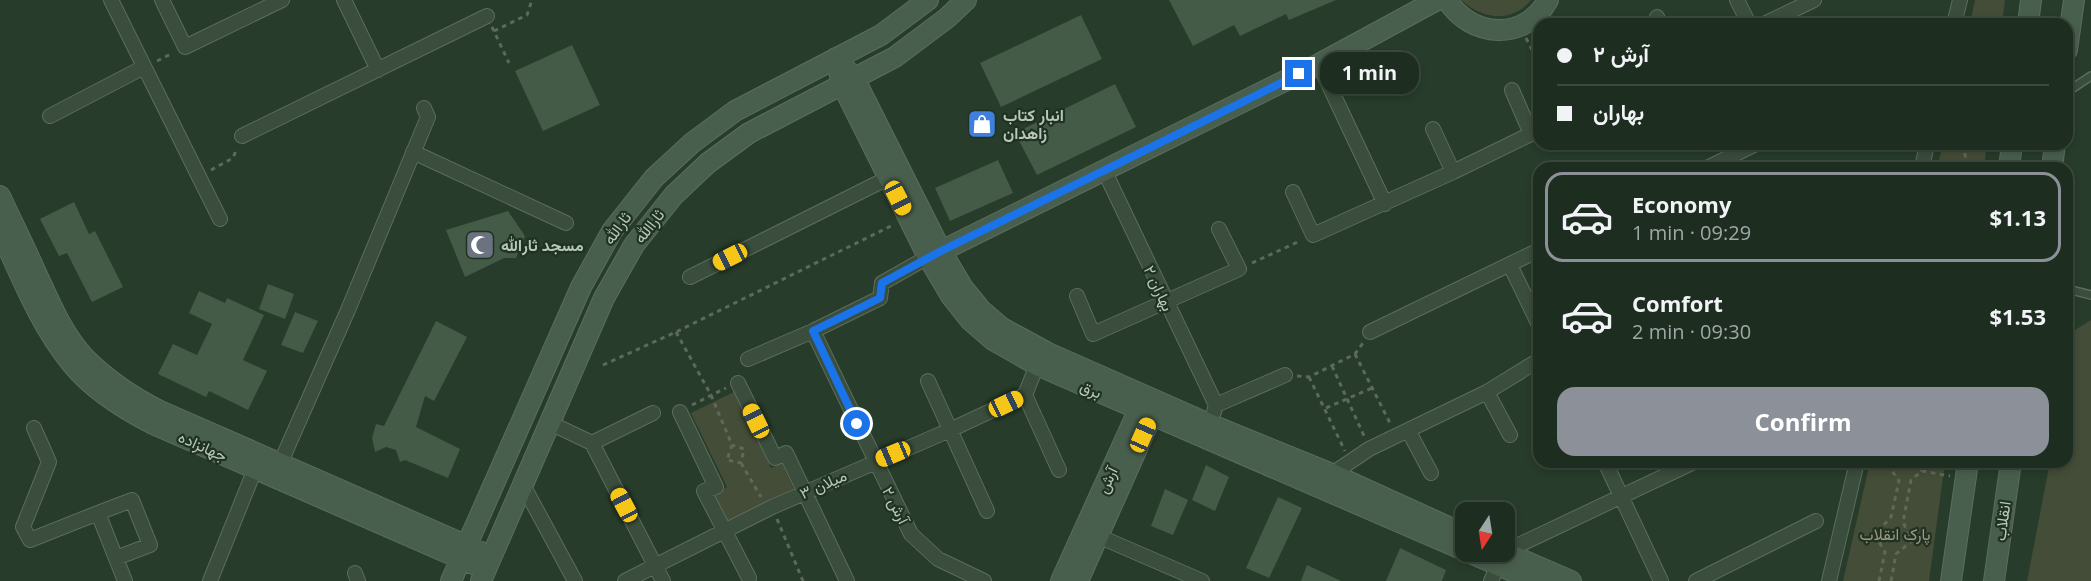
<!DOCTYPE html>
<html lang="en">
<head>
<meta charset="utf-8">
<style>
  :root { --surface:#1d2d20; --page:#253529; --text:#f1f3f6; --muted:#a0a8a5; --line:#3b493e; --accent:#8c9099 }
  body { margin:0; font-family:"Open Sans",Vazirmatn,sans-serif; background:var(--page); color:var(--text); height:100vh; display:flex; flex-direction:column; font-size:22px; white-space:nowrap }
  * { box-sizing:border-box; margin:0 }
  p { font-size:20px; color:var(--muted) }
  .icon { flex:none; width:33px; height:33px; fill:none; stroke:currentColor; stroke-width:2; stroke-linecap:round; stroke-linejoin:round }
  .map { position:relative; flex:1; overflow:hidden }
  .details { position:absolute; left:1533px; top:162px; width:540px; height:306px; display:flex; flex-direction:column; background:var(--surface); border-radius:18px; box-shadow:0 3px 9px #0003,0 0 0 2px var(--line) }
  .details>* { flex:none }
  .banner { position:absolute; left:1533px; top:18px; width:540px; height:132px; border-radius:18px; box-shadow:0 3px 9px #0003,0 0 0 2px var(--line); display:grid; align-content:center; height:132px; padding:0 24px; background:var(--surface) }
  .needle { width:39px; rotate:192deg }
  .fabs { position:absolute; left:1455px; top:502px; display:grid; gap:12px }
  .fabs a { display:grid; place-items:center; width:60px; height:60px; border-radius:12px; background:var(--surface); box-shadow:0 3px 9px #0003,0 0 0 2px var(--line); font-size:30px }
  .end { position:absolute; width:27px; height:27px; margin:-14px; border:8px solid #1a73e8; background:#fff; box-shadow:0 0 0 3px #fff }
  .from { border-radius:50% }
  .bubble { position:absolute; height:42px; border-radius:18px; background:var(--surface); box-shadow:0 3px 9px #0003,0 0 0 2px var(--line); font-size:20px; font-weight:700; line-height:42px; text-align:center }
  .car { position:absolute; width:18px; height:36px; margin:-18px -9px; border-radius:8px; box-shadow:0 0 4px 2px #0007; background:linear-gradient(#f5c518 24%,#345 0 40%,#f5c518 0 76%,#345 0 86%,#f5c518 0) }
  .banner b { display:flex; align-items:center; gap:21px; height:57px; font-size:22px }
  .banner b+b { border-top:2px solid var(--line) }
  .banner i { width:15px; height:15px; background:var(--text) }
  ul { padding:10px 0 0; list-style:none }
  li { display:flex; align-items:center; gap:18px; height:90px; margin:0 12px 9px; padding:0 12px; border:3px solid transparent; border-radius:18px }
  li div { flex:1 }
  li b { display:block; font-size:22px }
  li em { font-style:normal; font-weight:700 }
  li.current { border-color:var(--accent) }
  li>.icon { width:54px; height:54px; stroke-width:1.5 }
  .button { display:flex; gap:12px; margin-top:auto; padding:12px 24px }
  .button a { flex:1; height:69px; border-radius:18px; background:var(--accent); color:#fff; font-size:24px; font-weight:700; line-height:69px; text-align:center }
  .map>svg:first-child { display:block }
  .green { fill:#444d37 }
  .building { fill:#445b47 }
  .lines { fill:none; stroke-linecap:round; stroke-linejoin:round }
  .lane-casing { stroke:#5c6d5e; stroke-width:10 }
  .street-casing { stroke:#5c6d5e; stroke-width:16 }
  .secondary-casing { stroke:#5c6d5e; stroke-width:22 }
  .path { stroke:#5e6a58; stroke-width:3; stroke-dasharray:4.5 4.5; stroke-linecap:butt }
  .lane { stroke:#3b4d3d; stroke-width:7 }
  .street { stroke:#3b4d3d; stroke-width:14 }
  .secondary { stroke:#495f4d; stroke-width:20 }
  .route { stroke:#1a73e8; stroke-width:8 }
  .labels { text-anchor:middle; stroke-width:4.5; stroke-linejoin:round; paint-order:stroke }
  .poi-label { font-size:16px; font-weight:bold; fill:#b7c8ba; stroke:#203222; text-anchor:start }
  .street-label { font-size:16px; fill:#b7c8ba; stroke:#203222 }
  .park-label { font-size:16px; fill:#a0987f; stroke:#203222 }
</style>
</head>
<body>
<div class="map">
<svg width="2091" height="581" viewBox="0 0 2091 581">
  <rect width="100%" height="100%" fill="#273c2a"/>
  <path class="green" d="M1461,0h70c-20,24 -49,19 -70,0z
    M1975,0h30l-3,24h-32z
    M1943,144h44l-3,24h-47z
    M2091,320v261h-64l23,-119h17v-91l8,-41z
    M736,391l35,77 11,-5 12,27 -68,32 -14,-27 15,-8 -36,-74z
    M1870,462h75l-16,119h-86z"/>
  <path class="building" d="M1169,0h167l-47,20 -3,-6 -46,22 -6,-11 -41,21z
    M1081,15l21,44 -101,48 -21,-44z
    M572,45l28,60 -57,26 -28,-60z
    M1115,84l21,43 -99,48 -22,-42z
    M998,160l15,33 -63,28 -15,-33z
    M74,202l15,32 6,-3 28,56 -31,15 -25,-49 -8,3 -19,-37z
    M508,211l17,25 -9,22h-12l-39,19 -19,-47z
    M268,284l26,10 -9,25 -26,-10z
    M199,291l26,12 2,-5 37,17 -21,45 24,11 -19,39 -39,-19 -3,6 -48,-23 15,-30 24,11 15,-31 -23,-11z
    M295,312l23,9 -15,32 -22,-8z
    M436,321l31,16 -33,64 -9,-5 -9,31 44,22 -12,29 -43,-18 -5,2 -4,-12 -10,-3 -11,5 -3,-14 4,-14 8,2z
    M1206,465l23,12 -14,34 -23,-11z
    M1165,489l23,11 -15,35 -22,-9z
    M1278,497l24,11 -33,70 -23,-10z
    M1400,548l46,22 -4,11h-56z
    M1307,565l34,16h-40z"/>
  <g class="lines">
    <g class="lane-casing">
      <path id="lane" d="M2067,92l24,-16
        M2067,289l24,6"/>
    </g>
    <g class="street-casing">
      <path id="street" d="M111,0l109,219
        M162,0l23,47 97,-47
        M344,0l34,70
        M1737,0l12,24
        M1657,17l3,7
        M1764,24l50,-24
        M1954,24l6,-24
        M1319,64l66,140
        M50,116l94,-49
        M1433,129l20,43
        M242,136l245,-120
        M413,152l153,71
        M1707,168l49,-24
        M1922,168l5,-24
        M1104,170l112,235
        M1293,192l20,43 140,-63 78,-38 -19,-44
        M1510,265l29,60
        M690,277l198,-99
        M1077,296l16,38 146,-65 -20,-40
        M813,331l98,203 27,25 46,22
        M1370,332l169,-82
        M748,359l65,-28 67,-33 2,-15 46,-26
        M1037,365l-12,30 34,75
        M928,381l59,130
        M738,383l37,75 11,-5 61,128
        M1487,392l23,43
        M680,412l36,75 -12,4 45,87
        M1214,412l2,-7 69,-30
        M550,423l42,20
        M34,428l15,34 -26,65 7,13 68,-27 27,68
        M1408,430l23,43
        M592,443l71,138
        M592,443l61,-30
        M1605,462l56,119
        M280,464l68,-154 80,-193 -4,-9
        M1332,474l37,-25 118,-57 52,-32
        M523,485l52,96
        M98,513l34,-13 18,45 -34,13
        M1098,536l104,45
        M1504,552l190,-90
        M355,573l3,8
        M210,581l45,-112
        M625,581l147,-74 178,-77 75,-35
        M1491,581l7,-16
        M1696,581l120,-60
        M1829,581l28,-119"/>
    </g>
    <g class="secondary-casing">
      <path id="secondary" d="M1447,0c24,38 78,42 101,0
        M2028,24l3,-24
        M2067,50l7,-50
        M836,58l6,26 86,173 23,39 19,24 23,20 44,25 429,186
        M836,58l18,20 87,173 22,37 18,22 21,18 46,25 161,71 123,50 134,61
        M2009,168l3,-24
        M2052,168l3,-24
        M0,196c12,26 25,52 37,79 13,28 26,60 48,83 22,22 47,39 75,53l319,140
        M0,230c21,46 40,95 72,134 21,26 52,45 81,60l320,140
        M931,256l388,-192 118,-64
        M1468,552l67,29
        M1504,552l67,29
        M451,581l130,-294 31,-56 42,-53 38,-35 43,-32 146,-76 47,-35
        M481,581l123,-283 30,-53 40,-50 34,-32 41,-30 146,-76 52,-39 19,-18
        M1061,581l78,-172 11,-8
        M1078,581l74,-166v-13
        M1951,581l17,-119
        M1994,581l17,-119"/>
    </g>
    <path class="path" d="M492,27l17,36
      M494,31l33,-16 5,-15
      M1526,38l13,25
      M157,61l16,-8
      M1965,144v11l2,13
      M1971,144l23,5
      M211,170l22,-12 4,-10
      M1252,263l48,-22
      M676,332l35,63 21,50 -5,15 14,3 3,-14 -12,-4
      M1355,354l36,71
      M603,365l73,-33 217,-107
      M1332,366l33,72
      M1297,376l12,1 46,-23 8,-11
      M1309,377l36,74
      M692,405l34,-17
      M1326,408l46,-20
      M1873,462l15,3
      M741,463l20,34
      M1922,471l28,5
      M777,519l26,62
      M1879,581l6,-29 -10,-17 16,-18 8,-36 -11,-16 5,-3
      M1891,581l5,-27 16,-13 -9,-19 8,-42 11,-9 -5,-9"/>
    <use href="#lane" class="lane"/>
    <use href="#street" class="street"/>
    <use href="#secondary" class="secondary"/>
  </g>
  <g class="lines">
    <path class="route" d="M857,424l-44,-93 67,-33 2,-15 59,-32 358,-177"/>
  </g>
  <defs>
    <g id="shop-square" transform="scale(1.5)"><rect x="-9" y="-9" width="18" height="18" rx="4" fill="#3f7fe0" stroke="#203222"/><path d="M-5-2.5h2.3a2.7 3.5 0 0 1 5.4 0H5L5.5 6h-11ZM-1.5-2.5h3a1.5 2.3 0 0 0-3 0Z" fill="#fff"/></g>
    <g id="mosque-square" transform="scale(1.5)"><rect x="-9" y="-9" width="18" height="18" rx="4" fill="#6b7280" stroke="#203222"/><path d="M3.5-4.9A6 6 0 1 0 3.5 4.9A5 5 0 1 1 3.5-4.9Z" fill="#fff"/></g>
  </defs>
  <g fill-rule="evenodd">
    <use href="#shop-square" x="982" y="124"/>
    <use href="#mosque-square" x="480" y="245"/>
  </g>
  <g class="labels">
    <g class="poi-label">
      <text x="1003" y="121">انبار کتاب<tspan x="1003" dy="18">زاهدان</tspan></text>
      <text x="501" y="251">مسجد ثارالله</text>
    </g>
    <g class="street-label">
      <text transform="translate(649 226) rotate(-52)" y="6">ثاراالله</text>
      <text transform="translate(617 228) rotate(-55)" y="6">ثارالله</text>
      <text transform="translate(1159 288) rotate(65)" y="6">بهاران ۲</text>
      <text transform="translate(1091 389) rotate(23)" y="6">برق</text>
      <text transform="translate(203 446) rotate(24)" y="6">جهانزاده</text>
      <text transform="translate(1107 480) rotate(-65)" y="6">آرش</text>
      <text transform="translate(823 484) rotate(-24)" y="6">میلان ۳</text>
      <text transform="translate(896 505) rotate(63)" y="6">آرش ۲</text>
      <text transform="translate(2002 521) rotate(-82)" y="6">انقلاب</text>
    </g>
    <g class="park-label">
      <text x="1895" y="540">پارک انقلاب</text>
    </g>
  </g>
</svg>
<div class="fabs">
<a><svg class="needle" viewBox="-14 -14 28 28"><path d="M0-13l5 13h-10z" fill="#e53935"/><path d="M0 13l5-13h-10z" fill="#a0a8a5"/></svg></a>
</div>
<i class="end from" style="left:857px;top:424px"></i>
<i class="end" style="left:1299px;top:74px"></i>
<div class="bubble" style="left:1320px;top:52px;width:99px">1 min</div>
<i class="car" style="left:898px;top:198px;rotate:153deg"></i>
<i class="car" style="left:730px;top:257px;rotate:243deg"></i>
<i class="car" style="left:1006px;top:404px;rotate:65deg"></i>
<i class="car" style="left:756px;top:421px;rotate:334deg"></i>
<i class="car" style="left:1143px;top:435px;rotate:24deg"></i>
<i class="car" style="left:893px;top:454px;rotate:247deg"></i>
<i class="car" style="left:624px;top:505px;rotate:332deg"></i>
<div class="banner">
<b><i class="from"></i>آرش ۲</b>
<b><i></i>بهاران</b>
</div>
<section class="details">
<ul>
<li class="current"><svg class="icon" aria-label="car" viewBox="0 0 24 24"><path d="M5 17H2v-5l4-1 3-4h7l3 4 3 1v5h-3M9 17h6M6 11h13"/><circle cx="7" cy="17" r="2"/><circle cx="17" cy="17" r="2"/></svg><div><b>Economy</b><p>1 min · 09:29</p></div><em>$1.13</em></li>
<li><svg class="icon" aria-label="car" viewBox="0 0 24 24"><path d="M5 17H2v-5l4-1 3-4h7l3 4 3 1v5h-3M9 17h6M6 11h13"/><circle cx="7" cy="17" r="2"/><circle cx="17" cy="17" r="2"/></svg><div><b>Comfort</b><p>2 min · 09:30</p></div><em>$1.53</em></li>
</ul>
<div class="button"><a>Confirm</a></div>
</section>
</div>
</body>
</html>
